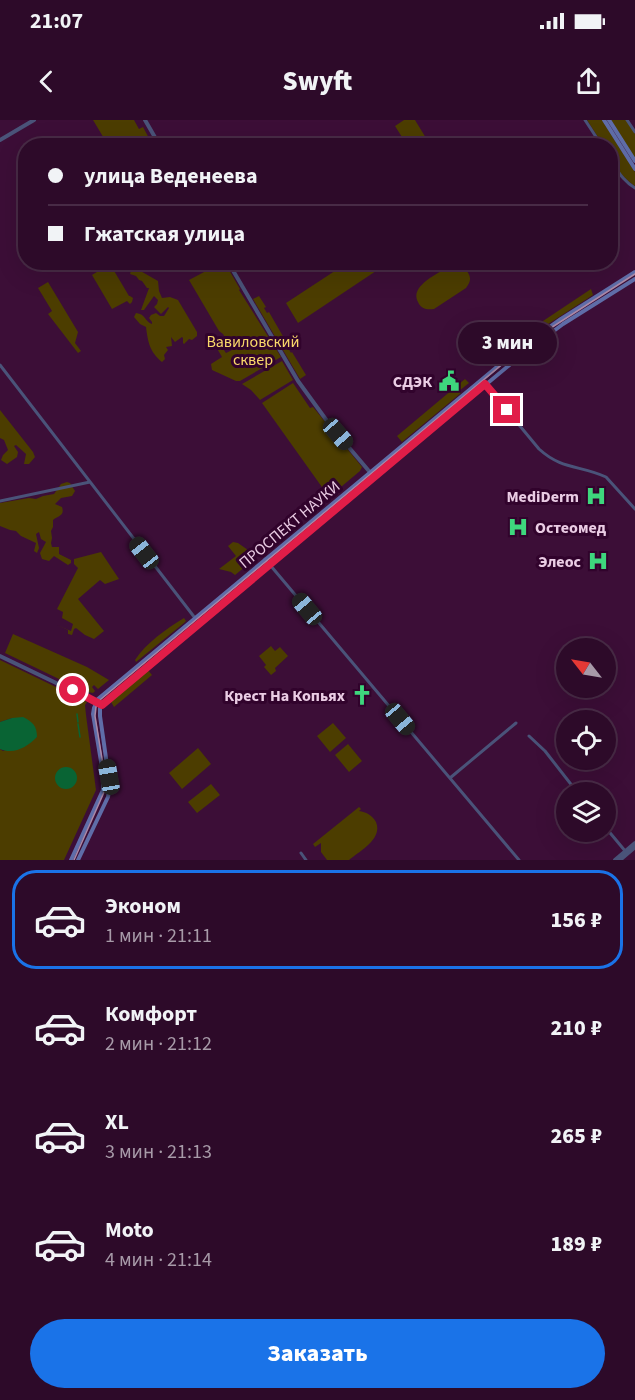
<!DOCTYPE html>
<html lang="ru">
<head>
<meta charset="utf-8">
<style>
  :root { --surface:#2d0a29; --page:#351331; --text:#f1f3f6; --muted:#a79aa8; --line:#482b46; --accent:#1a73e8 }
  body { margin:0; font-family:"Source Sans 3",sans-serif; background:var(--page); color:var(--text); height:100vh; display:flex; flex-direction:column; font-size:22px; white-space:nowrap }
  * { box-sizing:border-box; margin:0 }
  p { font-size:20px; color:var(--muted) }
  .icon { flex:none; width:33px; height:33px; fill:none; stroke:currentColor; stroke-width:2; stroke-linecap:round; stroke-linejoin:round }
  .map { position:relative; height:740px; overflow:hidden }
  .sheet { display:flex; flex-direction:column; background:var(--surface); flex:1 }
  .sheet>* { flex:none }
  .hud { position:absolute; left:18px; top:18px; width:600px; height:132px; border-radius:24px; box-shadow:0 6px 24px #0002,0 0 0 2px var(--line); display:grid; align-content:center; height:132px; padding:0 30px; background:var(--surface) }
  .needle { width:39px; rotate:301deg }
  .tools { position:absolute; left:556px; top:518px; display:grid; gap:12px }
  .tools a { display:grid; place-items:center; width:60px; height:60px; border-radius:50%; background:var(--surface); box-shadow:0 6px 24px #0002,0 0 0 2px var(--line); font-size:30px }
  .end { position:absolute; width:27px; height:27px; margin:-14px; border:8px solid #e11d48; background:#fff; box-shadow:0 0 0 3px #fff }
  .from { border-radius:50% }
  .bubble { position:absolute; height:42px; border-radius:21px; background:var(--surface); box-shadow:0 6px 24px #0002,0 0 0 2px var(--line); font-size:20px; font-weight:800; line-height:42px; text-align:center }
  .car { position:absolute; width:18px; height:36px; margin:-18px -9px; border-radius:8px; box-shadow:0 0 4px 2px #0007; background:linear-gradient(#222 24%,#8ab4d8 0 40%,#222 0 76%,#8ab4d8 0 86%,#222 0) }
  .hud b { display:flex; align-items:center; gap:21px; height:57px; font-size:22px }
  .hud b+b { border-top:2px solid var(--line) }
  .hud i { width:15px; height:15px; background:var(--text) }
  ul { padding:10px 0 0; list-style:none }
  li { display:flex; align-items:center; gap:18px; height:99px; margin:0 12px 9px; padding:0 18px; border:3px solid transparent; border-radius:24px }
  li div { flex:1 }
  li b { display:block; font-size:22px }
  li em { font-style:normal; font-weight:800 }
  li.active { border-color:var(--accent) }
  li>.icon { width:54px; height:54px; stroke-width:1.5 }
  .button { display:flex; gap:12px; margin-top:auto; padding:12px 30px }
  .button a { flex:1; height:69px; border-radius:36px; background:var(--accent); color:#fff; font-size:24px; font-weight:800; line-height:69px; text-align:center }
  .status { display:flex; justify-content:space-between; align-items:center; height:42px; padding:0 30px; background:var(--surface); direction:ltr }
  .status svg { height:16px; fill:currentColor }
  header { display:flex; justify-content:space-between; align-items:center; height:78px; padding:0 30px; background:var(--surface); font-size:27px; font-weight:800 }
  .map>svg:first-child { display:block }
  .green { fill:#4c3d00 }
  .water { fill:#096434 }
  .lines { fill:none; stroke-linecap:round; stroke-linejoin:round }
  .stream { stroke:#096434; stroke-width:1.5 }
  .minor { stroke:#4a5379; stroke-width:3 }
  .tertiary { stroke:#4a5379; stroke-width:4 }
  .secondary { stroke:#5f6da8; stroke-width:4 }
  .tram { stroke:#ab88a6; stroke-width:1.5 }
  .route { stroke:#e11d48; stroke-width:8 }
  .labels { text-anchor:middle; stroke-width:6; stroke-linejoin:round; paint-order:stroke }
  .park-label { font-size:16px; fill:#f9d86a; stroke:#31032c }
  .poi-label { font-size:16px; font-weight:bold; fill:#eacce4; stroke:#31032c; text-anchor:end }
  .street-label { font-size:16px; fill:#eacce4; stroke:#31032c }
</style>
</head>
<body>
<div class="status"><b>21:07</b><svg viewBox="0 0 49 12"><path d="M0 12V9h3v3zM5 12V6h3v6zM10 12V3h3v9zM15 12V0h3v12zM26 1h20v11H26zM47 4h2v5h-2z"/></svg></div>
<header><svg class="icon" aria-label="back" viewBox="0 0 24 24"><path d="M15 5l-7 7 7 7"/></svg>Swyft<svg class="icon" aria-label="share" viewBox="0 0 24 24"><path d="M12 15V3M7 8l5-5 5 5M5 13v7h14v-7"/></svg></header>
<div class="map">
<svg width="635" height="740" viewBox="0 0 635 740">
  <rect width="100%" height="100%" fill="#3c0e37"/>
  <path class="green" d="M93,0h41l5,9 4,-2 7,13 -3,2 2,3h-41z
    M404,0h11l14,23 -4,2h-18l-12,-19z
    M587,0h15l33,52v14c-9,-6 -22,-19 -24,-30 -1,-4 0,-7 -1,-10l-7,-1z
    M611,0h15l9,14v25z
    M221,143h4l15,26 -1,1 42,67 -41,24h-4l-24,-11 -1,-6 11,-7 -10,-17h5l9,13 6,-3 -9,-16 -4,-3 -30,-51z
    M347,143h41l-90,60 -12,-20z
    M110,144l19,32h1l3,2 -1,4 -2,2 -3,-3 -15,8 -20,-34z
    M456,144l8,3c6,8 9,12 2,21l-32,21c-7,1 -13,0 -16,-7 -9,-16 21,-29 32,-36z
    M137,149l21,12 1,10 3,7 8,-1 8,3 19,32v4l-5,4 -3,-1 -5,5 -1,-1v-5l-1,-1 -7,5 -4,-5 1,9 -6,1 2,3 -4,5 1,4 -3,3c-12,-10 -14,-19 -16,-35l-6,-3 -6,-7 2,-4c10,1 9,9 16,11v-2l-3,-4 2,-3 5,-2 4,3h4l5,-8 -1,-1 -7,7 -7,-7 3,-3 1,-4 -4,-4 -10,14h-3l8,-22h-2l-5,-7 -3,-1 -3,-4 -6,-2 1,-3z
    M48,162l30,50 -3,11 6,8 -3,2 -30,-39 4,-3 -14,-23z
    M591,169l2,6 -54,35 -24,18 -5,-5z
    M259,176l7,11 -2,1 3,5 2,-1 19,33 -1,1 4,7 1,-1 14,23 -6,4 -47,-80z
    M282,241l11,19 -33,20 -9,-10 -9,-6z
    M465,259l4,4 -10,8 2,2 -59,49 -5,-6z
    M293,263l17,25 3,-1 49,60 -2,4 -31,26 -67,-94z
    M0,290l33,42 2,5 -6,7h-5l2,-10 -10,-9 -2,1 4,6 -1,5 -10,7 -6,-4 2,-5 5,-5 -4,-10 -4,-2z
    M67,362l3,1 5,8 -3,5 -11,2 -6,6 7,3c3,9 -4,9 -9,13v7l-2,4 1,7 -1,5 1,4h7v7l12,6v3l-3,2 -14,-9 -5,5 -7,-2 -2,-6 6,-11 -5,-3 -2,-7 -3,2 3,14 -2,5 -3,-2 2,-8 -15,-7 -5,-5 -6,-1 -10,-4v-23l29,-5 7,1 7,-3 11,-2 7,-10z
    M233,422l5,1 10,7 1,-1 7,9 -21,17 -4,-3 -12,-3 17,-13 -8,-10z
    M101,432l18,27 -14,5 -5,-4 -22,19 26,32 -10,8 -9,-4 -9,-7 -2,1 -2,6 -4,-1v-4l-11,-5 14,6 2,-7 -11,-6 1,-6 -6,-3 21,-41 -4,-4v-5z
    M184,498l2,3 -2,2 -48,39 -1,-2c11,-17 31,-31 49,-42z
    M13,514l74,33 22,13 -11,9 -4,-4 -2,2 3,4 -2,2 -5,-1v-2l-2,2 -81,-39z
    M271,526l4,5 5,-4 8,9 -13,12 1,3 -5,4 -7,-8 2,-2 -7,-9z
    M0,540l87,42 -2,3 1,10 10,75 -32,70h-64v-111l3,2 34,-14 -25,-19 -12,4z
    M147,549l5,6 -38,32 -4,-7z
    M333,603l13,15 -16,14 -13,-16z
    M348,624l14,17 -13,11 -14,-17z
    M198,628l13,16 -29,25 -13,-16z
    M211,664l9,11 -23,18 -9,-11z
    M359,687l2,2 -2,2c7,1 13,4 17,11 7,17 -16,29 -27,38h-22l-6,-8v-9l-6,4 -2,-3z"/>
  <path class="water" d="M23,597c10,5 14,9 14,20 -10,10 -23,18 -37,12v-27l12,-4z
    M55 658a11 11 0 1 1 22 0a11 11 0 1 1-22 0Z"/>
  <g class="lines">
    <path class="stream" d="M77,594l1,8
      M78,604l2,13"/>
    <path class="minor" d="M585,0l17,26
      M627,0l8,12
      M610,40c8,11 13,21 25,28
      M0,245l195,253
      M485,264l54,65c23,21 41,16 67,28l29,32
      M0,381l90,-19
      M265,439l254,301
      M529,616l16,15 32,41
      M450,658l66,-55
      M606,708l20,24
      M301,733l5,7"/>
    <path class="tertiary" d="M145,0l15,26
      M0,20l34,-20
      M228,142l70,119 32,44 44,52
      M0,536l102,49
      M615,740l20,-17
      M620,740l15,-13"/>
    <path class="secondary" d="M604,0l31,49
      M609,0l26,41
      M71,740l32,-70 1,-11 -11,-65 1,-6 4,-9 417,-347 46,-33 74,-47
      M78,740l30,-63 2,-11 -10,-70v-8l3,-5 416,-346 44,-33 72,-45"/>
    <path class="tram" d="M74,740l31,-70v-13l-10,-61 1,-9 4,-7 412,-344 31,-23 92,-59"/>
  </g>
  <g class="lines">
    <path class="route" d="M73,570l29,15 383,-321 22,26"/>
  </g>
  <defs>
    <g id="civic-bare" transform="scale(1.62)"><path d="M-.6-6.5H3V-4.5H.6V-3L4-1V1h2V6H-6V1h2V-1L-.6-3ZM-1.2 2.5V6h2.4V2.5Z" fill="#3ed77d" stroke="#31032c" stroke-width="2.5" paint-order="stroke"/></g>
    <g id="hospital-bare" transform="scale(1.62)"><path d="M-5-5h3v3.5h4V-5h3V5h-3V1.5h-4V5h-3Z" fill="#3ed77d" stroke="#31032c" stroke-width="2.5" paint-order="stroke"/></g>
    <g id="church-bare" transform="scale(1.62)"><path d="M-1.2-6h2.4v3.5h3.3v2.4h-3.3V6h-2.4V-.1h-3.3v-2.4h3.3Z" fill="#3ed77d" stroke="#31032c" stroke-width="2.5" paint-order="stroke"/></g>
  </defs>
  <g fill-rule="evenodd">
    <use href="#civic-bare" x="449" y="261"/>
    <use href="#hospital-bare" x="596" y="376"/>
    <use href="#hospital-bare" x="518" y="407"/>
    <use href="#hospital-bare" x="598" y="441"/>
    <use href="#church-bare" x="362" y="575"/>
  </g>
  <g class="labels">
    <g class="park-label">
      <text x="253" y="227">Вавиловский<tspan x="253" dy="18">сквер</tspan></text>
    </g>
    <g class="poi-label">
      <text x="432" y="267">СДЭК</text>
      <text x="579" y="382">MediDerm</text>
      <text x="535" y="413" text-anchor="start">Остеомед</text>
      <text x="581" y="447">Элеос</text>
      <text x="345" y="581">Крест На Копьях</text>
    </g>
    <g class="street-label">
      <text transform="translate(289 404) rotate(-40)" y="6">ПРОСПЕКТ НАУКИ</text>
    </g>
  </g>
</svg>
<div class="tools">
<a><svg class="needle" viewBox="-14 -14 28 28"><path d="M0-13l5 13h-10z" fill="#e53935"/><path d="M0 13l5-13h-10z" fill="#a79aa8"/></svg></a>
<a><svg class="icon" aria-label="locate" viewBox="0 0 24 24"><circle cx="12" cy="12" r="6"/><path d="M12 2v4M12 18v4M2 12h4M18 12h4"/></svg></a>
<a><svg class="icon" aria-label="layers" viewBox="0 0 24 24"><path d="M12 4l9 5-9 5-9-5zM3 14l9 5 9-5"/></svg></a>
</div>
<i class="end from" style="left:73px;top:570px"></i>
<i class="end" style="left:507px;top:290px"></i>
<div class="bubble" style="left:458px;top:202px;width:99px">3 мин</div>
<i class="car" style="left:338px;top:314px;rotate:139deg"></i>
<i class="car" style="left:144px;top:433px;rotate:322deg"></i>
<i class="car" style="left:307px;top:489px;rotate:320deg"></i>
<i class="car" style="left:400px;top:599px;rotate:140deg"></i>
<i class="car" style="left:109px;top:657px;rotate:350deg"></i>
<div class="hud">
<b><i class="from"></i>улица Веденеева</b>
<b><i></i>Гжатская улица</b>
</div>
</div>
<section class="sheet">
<ul>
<li class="active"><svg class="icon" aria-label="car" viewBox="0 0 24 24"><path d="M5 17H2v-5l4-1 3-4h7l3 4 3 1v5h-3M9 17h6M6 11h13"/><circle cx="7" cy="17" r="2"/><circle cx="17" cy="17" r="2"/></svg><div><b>Эконом</b><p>1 мин · 21:11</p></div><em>156 ₽</em></li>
<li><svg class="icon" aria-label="car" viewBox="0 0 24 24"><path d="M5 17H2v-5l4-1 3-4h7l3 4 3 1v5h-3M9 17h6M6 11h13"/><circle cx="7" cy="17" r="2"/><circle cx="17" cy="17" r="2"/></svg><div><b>Комфорт</b><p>2 мин · 21:12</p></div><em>210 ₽</em></li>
<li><svg class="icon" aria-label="car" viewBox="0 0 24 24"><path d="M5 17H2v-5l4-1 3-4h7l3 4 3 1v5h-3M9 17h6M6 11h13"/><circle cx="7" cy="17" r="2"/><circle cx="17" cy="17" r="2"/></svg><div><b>XL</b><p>3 мин · 21:13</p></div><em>265 ₽</em></li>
<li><svg class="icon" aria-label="car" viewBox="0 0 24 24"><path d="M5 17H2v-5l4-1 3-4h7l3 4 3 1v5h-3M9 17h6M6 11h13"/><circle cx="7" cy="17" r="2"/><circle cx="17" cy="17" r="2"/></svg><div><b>Moto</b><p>4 мин · 21:14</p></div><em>189 ₽</em></li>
</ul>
<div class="button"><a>Заказать</a></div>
</section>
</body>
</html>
